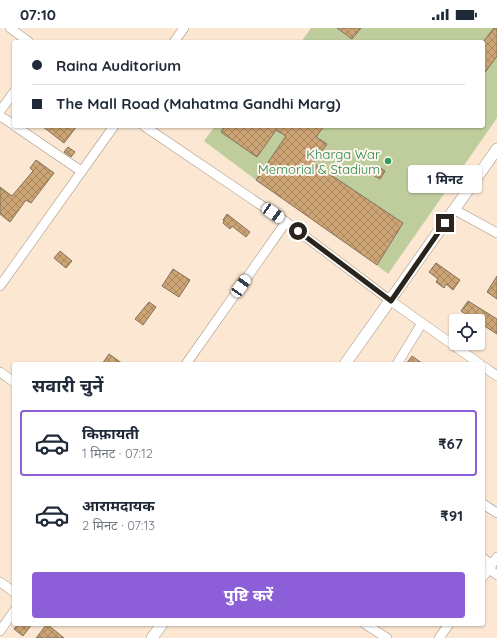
<!DOCTYPE html>
<html lang="hi">
<head>
<meta charset="utf-8">
<style>
  :root { --surface:#fff; --page:#f6f6f7; --text:#1f2937; --muted:#747a83; --line:#e0e1e3; --accent:#8c5ed8 }
  body { margin:0; font-family:Quicksand,"Noto Sans Devanagari",sans-serif; background:var(--page); color:var(--text); height:100vh; display:flex; flex-direction:column; font-size:15px; white-space:nowrap }
  * { box-sizing:border-box; margin:0 }
  p { font-size:13px; color:var(--muted) }
  .icon { flex:none; width:22px; height:22px; fill:none; stroke:currentColor; stroke-width:2; stroke-linecap:round; stroke-linejoin:round }
  .map { position:relative; flex:1; overflow:hidden }
  .side { position:absolute; left:12px; top:334px; width:473px; height:264px; display:flex; flex-direction:column; background:var(--surface); border-radius:4px; box-shadow:0 1px 3px #0004 }
  .side>* { flex:none }
  .banner { position:absolute; left:12px; top:12px; width:473px; height:88px; border-radius:4px; box-shadow:0 1px 3px #0004; display:grid; align-content:center; height:88px; padding:0 20px; background:var(--surface) }
  .fabs { position:absolute; left:449px; top:286px; display:grid; gap:8px }
  .fabs a { display:grid; place-items:center; width:36px; height:36px; border-radius:4px; background:var(--surface); box-shadow:0 1px 3px #0004; font-size:20px }
  .end { position:absolute; width:18px; height:18px; margin:-9px; border:5px solid #2b241c; background:#fff; box-shadow:0 0 0 2px #fff }
  .from { border-radius:50% }
  .bubble { position:absolute; height:28px; border-radius:4px; background:var(--surface); box-shadow:0 1px 3px #0004; font-size:13px; font-weight:700; line-height:28px; text-align:center }
  .car { position:absolute; width:12px; height:24px; margin:-12px -6px; border-radius:5px; box-shadow:0 0 3px 1px #0007; background:linear-gradient(#fff 24%,#345 0 40%,#fff 0 76%,#345 0 86%,#fff 0) }
  .banner b { display:flex; align-items:center; gap:14px; height:38px; font-size:15px }
  .banner b+b { border-top:1px solid var(--line) }
  .banner i { width:10px; height:10px; background:var(--text) }
  ul { padding:0; list-style:none }
  li { display:flex; align-items:center; gap:12px; height:66px; margin:0 8px 6px; padding:0 12px; border:2px solid transparent; border-radius:4px }
  li div { flex:1 }
  li b { display:block; font-size:15px }
  li em { font-style:normal; font-weight:700 }
  li.active { border-color:var(--accent) }
  li>.icon { width:36px; height:36px; stroke-width:1.5 }
  h2 { padding:0 20px; font-size:18px; line-height:48px }
  .primary-button { display:flex; gap:8px; margin-top:auto; padding:8px 20px }
  .primary-button a { flex:1; height:46px; border-radius:4px; background:var(--accent); color:#fff; font-size:16px; font-weight:700; line-height:46px; text-align:center }
  .status { display:flex; justify-content:space-between; align-items:center; height:28px; padding:0 20px; background:var(--surface); direction:ltr }
  .status svg { height:11px; fill:currentColor }
  .map>svg:first-child { display:block }
  .green { fill:#bfcd9c }
  .building { fill:url(#building-cross-hatch); stroke:#81705d }
  .lines { fill:none; stroke-linecap:round; stroke-linejoin:round }
  .minor-casing { stroke:#a69380; stroke-width:10 }
  .tertiary-casing { stroke:#a69380; stroke-width:12 }
  .minor { stroke:#fff; stroke-width:9 }
  .tertiary { stroke:#fff; stroke-width:11 }
  .route { stroke:#2b241c; stroke-width:5 }
  .leisure-dot { fill:#2e9e5b; stroke:#fff7ee; stroke-width:1.5 }
  .labels { text-anchor:middle; stroke-width:4; stroke-linejoin:round; paint-order:stroke }
  .leisure-label { font-size:13px; fill:#27864d; stroke:#fff7ee; text-anchor:end }
</style>
</head>
<body>
<div class="status"><b>07:10</b><svg viewBox="0 0 49 12"><path d="M0 12V9h3v3zM5 12V6h3v6zM10 12V3h3v9zM15 12V0h3v12zM26 1h20v11H26zM47 4h2v5h-2z"/></svg></div>
<div class="map">
<svg width="497" height="610" viewBox="0 0 497 610">
  <defs>
    <pattern id="building-cross-hatch" width="8" height="8" patternUnits="userSpaceOnUse"><rect width="8" height="8" fill="#cda473"/><path d="M0 0l8 8M0 8l8-8" fill="none" stroke="#a7855e"/></pattern>
  </defs>
  <rect width="100%" height="100%" fill="#fbe7d2"/>
  <path class="green" d="M311,0h186v90l-109,156 -11,-9 26,-42 -122,-80 -25,37 -52,-39 11,-15h268v-84h-182z"/>
  <path class="building" d="M337,0h24l-9,11z
    M494,0h3v28l-14,19v-33z
    M42,98h35l-13,17z
    M225,98h99l-8,11 11,7 -14,19 90,60 -26,42 -121,-85 30,-44 -10,-6 -19,27 -36,-25z
    M68,119l7,5 -4,5 -7,-5z
    M36,132l18,13 -23,30 -5,-3 -16,22 -10,-8v-27l12,9 21,-25 -3,-3z
    M379,139l6,4 -5,8 -7,-4z
    M227,186l23,18 -4,5 -14,-11 -2,3 -7,-6 1,-2 -1,-1z
    M60,223l12,10 -6,7 -12,-10z
    M436,235l24,17 -7,10 -7,-6 -2,4 -8,-6 2,-3 -9,-7z
    M173,241l17,11 -11,17 -17,-11z
    M497,248v23l-10,-7z
    M468,273l29,18v15l-36,-23z
    M149,274l7,5 -13,18 -8,-6z
    M109,326l14,10h-21z
    M412,328l11,8h-17z
    M18,596h14l-9,12 -9,-7z
    M47,596l17,14h-28z"/>
  <g class="lines">
    <g class="minor-casing">
      <path id="minor" d="M10,0l19,14
        M174,14l10,-14
        M0,83l14,-19
        M0,88l14,9
        M15,98l66,45
        M144,98l142,96 105,79 89,63
        M455,182l42,23
        M0,258l114,-160
        M186,336l100,-142
        M397,336l25,-41
        M483,338l14,10
        M0,344l14,10
        M483,476l14,9
        M483,530l9,7
        M489,541l8,6
        M483,549l14,-20
        M0,554l14,10
        M365,596l22,14
        M0,603l14,-20
        M439,610l10,-14"/>
    </g>
    <g class="tertiary-casing">
      <path id="tertiary" d="M345,336l152,-215
        M152,610l10,-14"/>
    </g>
    <use href="#minor" class="minor"/>
    <use href="#tertiary" class="tertiary"/>
  </g>
  <g class="lines">
    <path class="route" d="M298,203l93,70 54,-78"/>
  </g>
  <circle class="leisure-dot" cx="388" cy="133" r="4"/>
  <g class="labels">
    <g class="leisure-label">
      <text x="380" y="131">Kharga War<tspan x="380" dy="15">Memorial &amp; Stadium</tspan></text>
    </g>
  </g>
</svg>
<div class="fabs">
<a><svg class="icon" aria-label="locate" viewBox="0 0 24 24"><circle cx="12" cy="12" r="6"/><path d="M12 2v4M12 18v4M2 12h4M18 12h4"/></svg></a>
</div>
<i class="end from" style="left:298px;top:203px"></i>
<i class="end" style="left:445px;top:195px"></i>
<div class="bubble" style="left:408px;top:137px;width:74px">1 मिनट</div>
<i class="car" style="left:273px;top:185px;rotate:125deg"></i>
<i class="car" style="left:241px;top:258px;rotate:35deg"></i>
<div class="banner">
<b><i class="from"></i>Raina Auditorium</b>
<b><i></i>The Mall Road (Mahatma Gandhi Marg)</b>
</div>
<section class="side">
<h2>सवारी चुनें</h2>
<ul>
<li class="active"><svg class="icon" aria-label="car" viewBox="0 0 24 24"><path d="M5 17H2v-5l4-1 3-4h7l3 4 3 1v5h-3M9 17h6M6 11h13"/><circle cx="7" cy="17" r="2"/><circle cx="17" cy="17" r="2"/></svg><div><b>किफ़ायती</b><p>1 मिनट · 07:12</p></div><em>₹67</em></li>
<li><svg class="icon" aria-label="car" viewBox="0 0 24 24"><path d="M5 17H2v-5l4-1 3-4h7l3 4 3 1v5h-3M9 17h6M6 11h13"/><circle cx="7" cy="17" r="2"/><circle cx="17" cy="17" r="2"/></svg><div><b>आरामदायक</b><p>2 मिनट · 07:13</p></div><em>₹91</em></li>
</ul>
<div class="primary-button"><a>पुष्टि करें</a></div>
</section>
</div>
</body>
</html>
